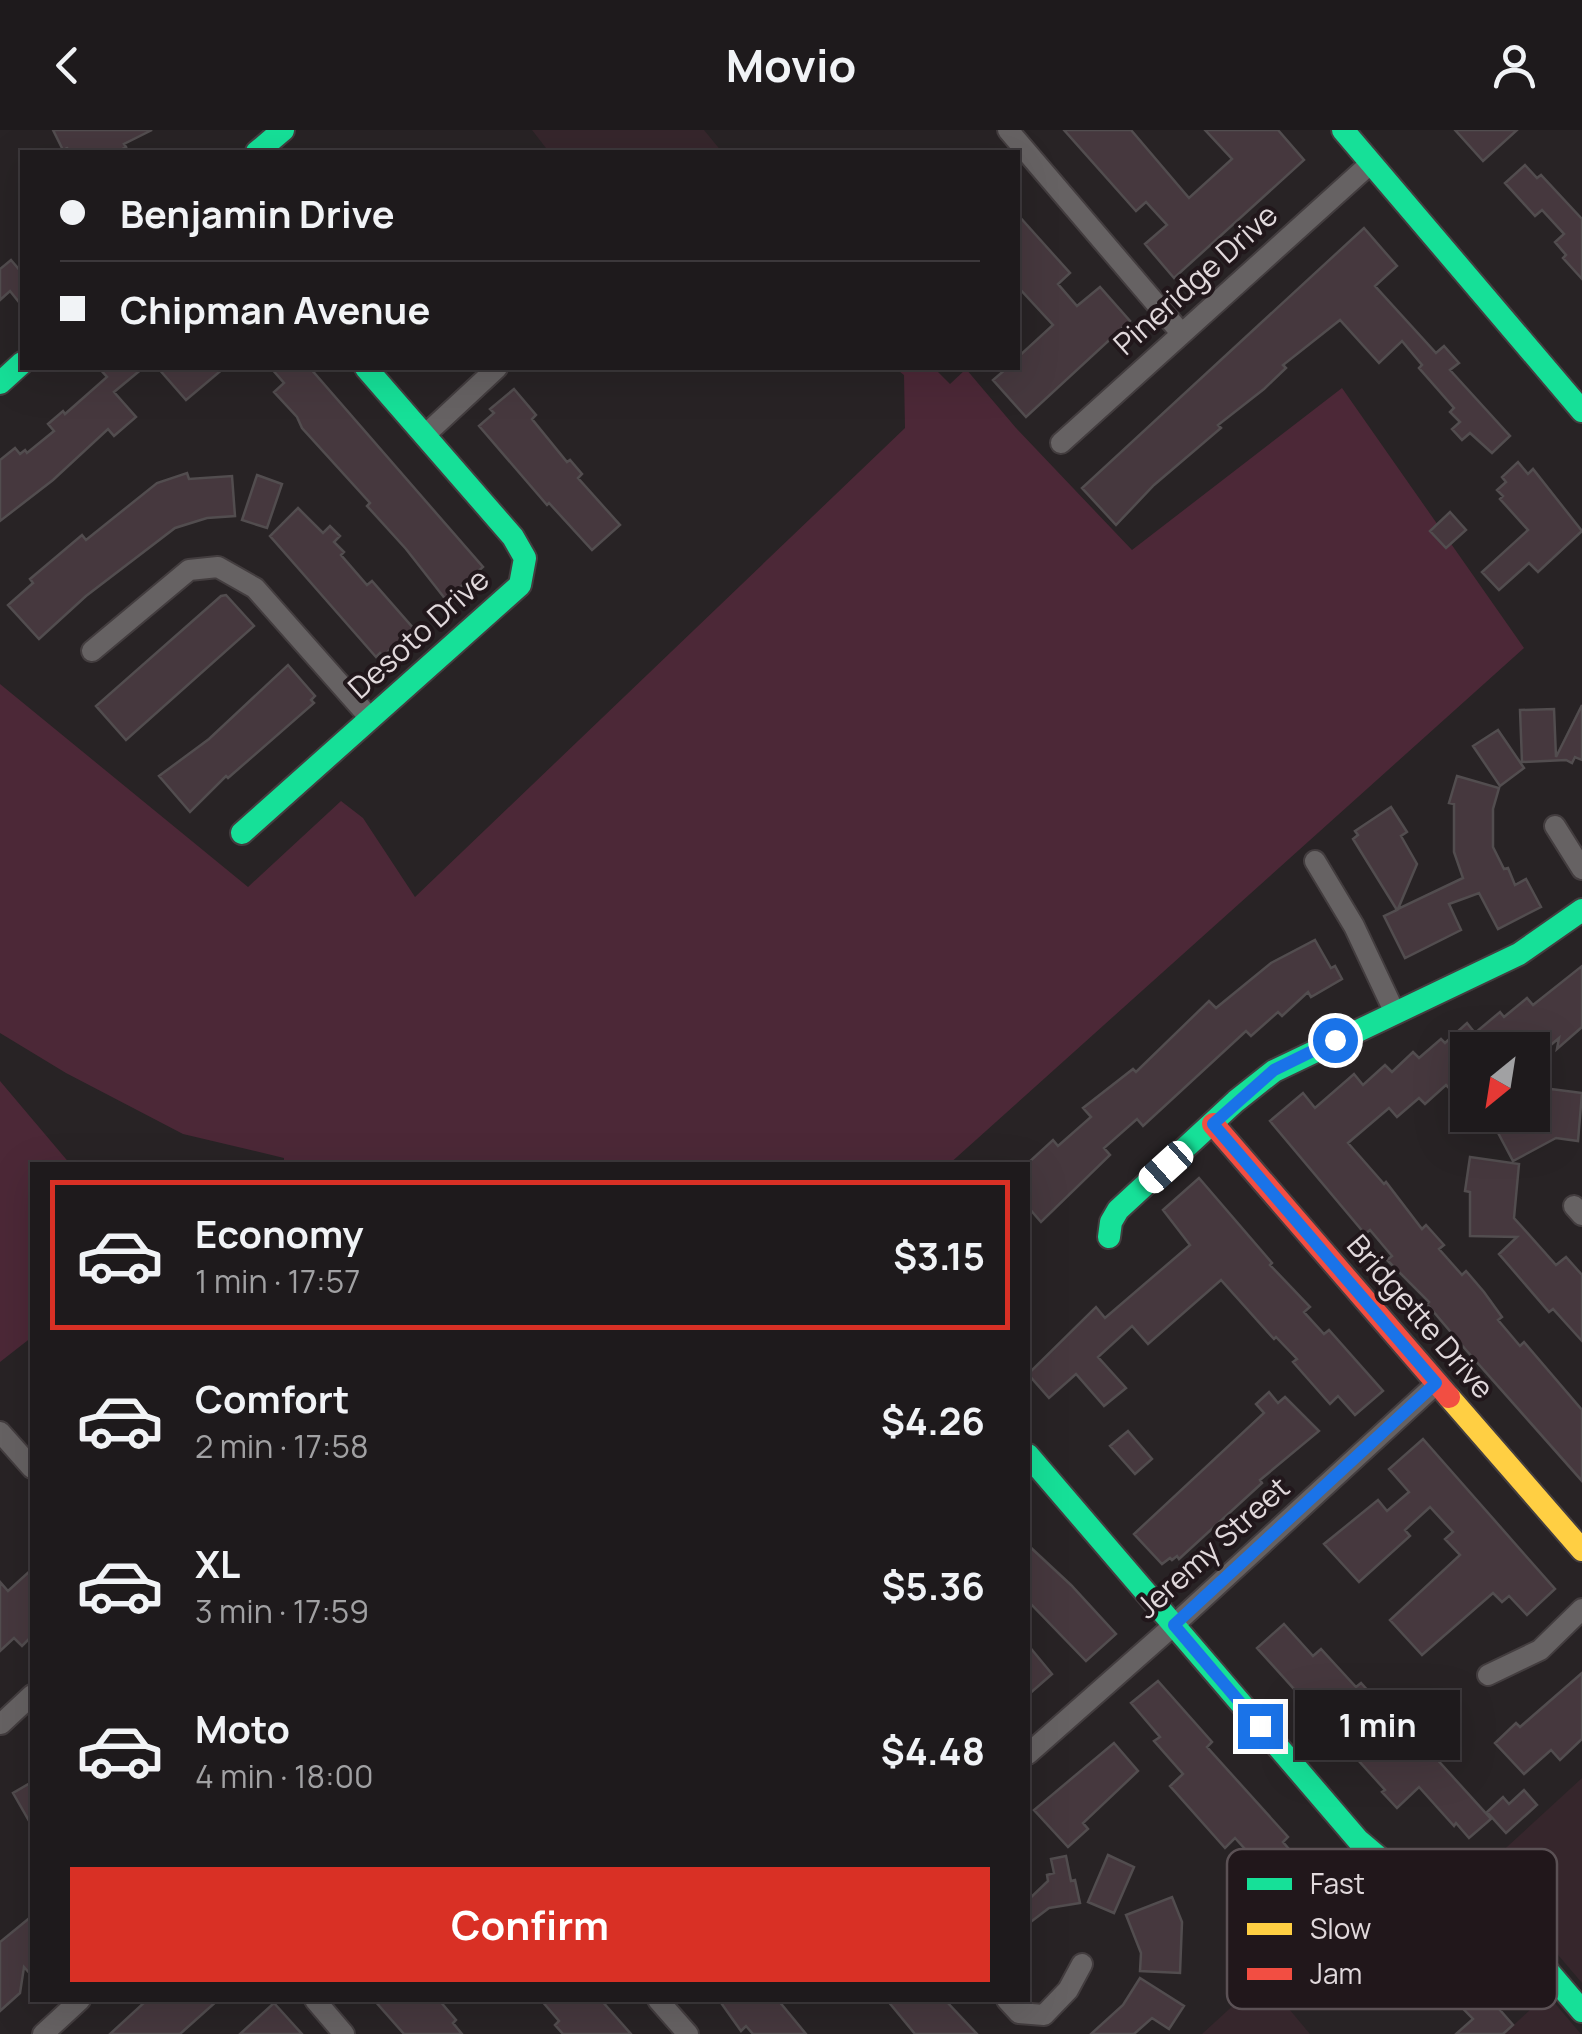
<!DOCTYPE html>
<html lang="en">
<head>
<meta charset="utf-8">
<style>
  :root { --surface:#1e1a1c; --page:#262325; --text:#f1f3f6; --muted:#a1a1a3; --line:#3c383b; --accent:#d93025 }
  body { margin:0; font-family:Manrope,sans-serif; background:var(--page); color:var(--text); height:100vh; display:flex; flex-direction:column; font-size:38px; white-space:nowrap }
  * { box-sizing:border-box; margin:0 }
  p { font-size:32px; color:var(--muted) }
  .icon { flex:none; width:55px; height:55px; fill:none; stroke:currentColor; stroke-width:2; stroke-linecap:round; stroke-linejoin:round }
  .map { position:relative; flex:1; overflow:hidden }
  .panel { position:absolute; left:30px; top:1032px; width:1000px; height:840px; display:flex; flex-direction:column; background:var(--surface); border-radius:0px; box-shadow:0 10px 40px #0002,0 0 0 2px var(--line) }
  .panel>* { flex:none }
  .banner { position:absolute; left:20px; top:20px; width:1000px; height:220px; border-radius:0px; box-shadow:0 10px 40px #0002,0 0 0 2px var(--line); display:grid; align-content:center; height:220px; padding:0 40px; background:var(--surface) }
  .needle { width:65px; rotate:210deg }
  .tools { position:absolute; left:1450px; top:902px; display:grid; gap:20px }
  .tools a { display:grid; place-items:center; width:100px; height:100px; border-radius:0px; background:var(--surface); box-shadow:0 10px 40px #0002,0 0 0 2px var(--line); font-size:50px }
  .end { position:absolute; width:45px; height:45px; margin:-22px; border:12px solid #1a73e8; background:#fff; box-shadow:0 0 0 5px #fff }
  .from { border-radius:50% }
  .bubble { position:absolute; height:70px; border-radius:0px; background:var(--surface); box-shadow:0 10px 40px #0002,0 0 0 2px var(--line); font-size:32px; font-weight:700; line-height:70px; text-align:center }
  .car { position:absolute; width:30px; height:60px; margin:-30px -15px; border-radius:12px; box-shadow:0 0 8px 2px #0007; background:linear-gradient(#fff 24%,#345 0 40%,#fff 0 76%,#345 0 86%,#fff 0) }
  .banner b { display:flex; align-items:center; gap:35px; height:95px; font-size:38px }
  .banner b+b { border-top:2px solid var(--line) }
  .banner i { width:25px; height:25px; background:var(--text) }
  ul { padding:18px 0 0; list-style:none }
  li { display:flex; align-items:center; gap:30px; height:150px; margin:0 20px 15px; padding:0 20px; border:5px solid transparent; border-radius:0px }
  li div { flex:1 }
  li b { display:block; font-size:38px }
  li em { font-style:normal; font-weight:700 }
  li.on { border-color:var(--accent) }
  li>.icon { width:90px; height:90px; stroke-width:1.5 }
  .cta { display:flex; gap:20px; margin-top:auto; padding:20px 40px }
  .cta a { flex:1; height:115px; border-radius:0px; background:var(--accent); color:#fff; font-size:40px; font-weight:700; line-height:115px; text-align:center }
  header { display:flex; justify-content:space-between; align-items:center; height:130px; padding:0 40px; background:var(--surface); font-size:45px; font-weight:700 }
  .map>svg:first-child { display:block }
  .built { fill:#36262c }
  .green { fill:#4c2837 }
  .building { fill:#46383e; stroke:#524d4f; stroke-width:2.5 }
  .lines { fill:none; stroke-linecap:round; stroke-linejoin:round }
  .street-casing { stroke:#433d3f; stroke-width:24 }
  .fast-casing { stroke:#433d3f; stroke-width:26 }
  .slow-casing { stroke:#433d3f; stroke-width:26 }
  .jam-casing { stroke:#433d3f; stroke-width:26 }
  .street { stroke:#666263; stroke-width:20 }
  .fast { stroke:#16e098; stroke-width:22 }
  .slow { stroke:#ffcf43; stroke-width:22 }
  .jam { stroke:#f24e42; stroke-width:22 }
  .route { stroke:#1a73e8; stroke-width:12 }
  .labels { text-anchor:middle; stroke-width:8; stroke-linejoin:round; paint-order:stroke }
  .street-label { font-size:30px; fill:#e1d9dc; stroke:#21171b }
  .key { fill:#21171b; stroke:#5b5155; stroke-width:2.5 }
  .key-label { font-size:28px; fill:#e1d9dc }
</style>
</head>
<body>
<header><svg class="icon" aria-label="back" viewBox="0 0 24 24"><path d="M15 5l-7 7 7 7"/></svg>Movio<svg class="icon" aria-label="person" viewBox="0 0 24 24"><circle cx="12" cy="8" r="4"/><path d="M4 21q1-7 8-7t8 7"/></svg></header>
<div class="map">
<svg width="1582" height="1904" viewBox="0 0 1582 1904">
  <rect width="100%" height="100%" fill="#282325"/>
  <path class="built" d="M532,0h172l18,22h-173z
    M1582,1648v205l-98,-115z
    M1263,1848l47,56h-108z
    M1547,1864l34,40h-77z"/>
  <path class="green" d="M895,238h39l16,16 16,-15 50,59 116,122 210,-162 182,260 -576,517h-664v-7l-101,-24 -117,-61 -66,-40v-349l248,203 93,-86 22,17 52,79 490,-469 -1,-53z
    M0,951l71,84h-39v172l-32,25z"/>
  <path class="building" d="M53,0h99l-28,14 2,3 -10,5h-45l-4,-4 -4,2z
    M1064,0h67l58,68 43,-39 -27,-29h73l26,30 -130,118 -29,-34 22,-19 -21,-23 -10,9z
    M1455,0h62l-34,31z
    M1525,35l12,13 4,-3 41,44v60l-19,-21 3,-3 -11,-13 9,-8 -22,-24 -7,6 -30,-33z
    M1018,85l52,58 -12,11 19,22 23,-19 30,34 -104,96 -33,-37 14,-12h11v-11l35,-32 -35,-38z
    M1364,98l33,38 -22,20 61,67 8,-7 15,17 -9,7 60,66 -18,17 -22,-20 -8,7 -10,-11 8,-7 -10,-10 4,-4 -35,-40 3,-3 -20,-24 -23,22 -39,-43 -57,45 3,3 -22,21 -46,36 3,3 -67,57 -38,40 -34,-37z
    M11,130l11,13v33l-12,-15 -10,9v-31z
    M99,238h44l-29,24 22,25 -22,19 -6,-7 -55,51 -53,41v-61l15,-12 5,6 5,-4 2,3 27,-22 -6,-7 15,-13 2,3 42,-37z
    M158,238h66l-38,32z
    M271,238h39l173,199 -37,33 -40,-51 -39,-43 3,-3 -68,-75 -5,-11 -23,-25 10,-9z
    M514,259l22,26 -4,4 35,43 3,-2 12,14 -4,4 42,47 -28,25 -43,-47 -2,2 -68,-79 15,-13 -4,-4z
    M1518,332l10,12 5,-5 49,62 -44,41 -9,-9 -30,27 -17,-18 46,-42 -28,-31 3,-3 -6,-6 9,-8 -4,-5z
    M187,343l2,6 43,-3 3,40 -28,2 -32,10 -89,68 -47,43 -31,-34 25,-22 -3,-4 52,-44 4,5 71,-57z
    M257,345l25,9 -15,44 -25,-8z
    M298,378l25,25 7,-7 10,10 -6,6 10,10 -3,3 26,30 5,-4 42,48 -31,27 -3,-3 -4,4 -106,-121z
    M1450,382l16,18 -20,18 -16,-17z
    M226,465l28,31 -128,114 -30,-34 125,-110z
    M288,535l27,31 -4,4 3,3 -86,75 -2,-2 -36,36 -31,-36 50,-37z
    M1582,575v55l-7,-3 -3,6 -6,-3 -44,2 -2,-52 34,-1 2,48z
    M1498,600l26,38 -24,18 -27,-40z
    M1457,646l42,12 -6,21v38l11,22 4,-1 7,17 11,-6 15,28 -43,22 -19,-36 -30,11 12,26 -56,28 -21,-42 13,-6 -44,-71 5,-4 -3,-4 36,-24 16,25 -6,4 16,28 -19,45 65,-31 -9,-26v-48l-5,-1z
    M1315,810l16,28 4,-2 7,13 -31,18 -3,-5 -26,24 -4,-4 -27,24 -5,-5 -103,95 -6,-7 -33,29 6,7 -69,67 -13,-15v-44l25,-23 5,6 33,-29 -8,-9 50,-39 3,3 73,-71 7,7 55,-45z
    M1582,836v61l-25,22 2,-11 -20,17 -4,-5h-67v25l-17,15 -5,-5 -21,19 -6,-6 -22,19 -8,-9 -41,35 36,41 2,-2 36,47 4,-4 18,20 -5,4 23,26 4,-4 18,21 18,25 -4,3 22,26 4,-4 58,68v71l-116,-131 -39,-46 2,-2 -42,-42 5,-4 -22,-26 -5,4 -95,-113 33,-28 12,15 39,-34 9,11 22,-20 7,7 21,-20 6,6 22,-19 4,4 22,-20 8,10 25,-21 4,5 23,-19 6,7z
    M1551,959l31,4 -4,48 -22,-3 -43,23 -17,-32 25,-14h26z
    M1470,1027l49,7 -5,54 42,47 10,-8 16,18v66l-29,-32 -4,3 -50,-58 18,-17 -47,-1v-44l-5,-1z
    M1199,1048l73,85 -2,2 40,42 -6,5 20,22 5,-4 54,61 -28,24 -17,-19 -8,8 -37,-42 4,-3 -21,-22 -2,2 -53,-59 -73,64 -16,-18 -34,31 28,31 -22,18 -28,-32 -27,24 -21,-24 68,-67 9,11 85,-73 -27,-35z
    M1269,1262l9,11 7,-6 34,34 -59,49 2,3 -83,76 -2,-3 -5,4 -2,-2 -8,6 -28,-30 130,-121 -8,-9z
    M1128,1301l24,28 -17,15 -25,-28z
    M1423,1309l132,150 -28,26 -18,-19 -7,6 -9,-9 -71,62 -32,-35 70,-65 -15,-16 8,-7 -23,-25 -25,23 5,6 -51,46 -35,-38 54,-44 9,11 22,-19 -20,-23z
    M1028,1415l43,40 45,49 -30,27 -58,-60z
    M32,1439v67l-10,10 -8,-8 -14,13v-69l8,9z
    M1284,1494l29,32 8,-7 35,38 5,-4 29,32 8,-7 21,23 -4,4 76,84 -22,19 -13,-15 -2,3 -35,-39 -22,21 -15,-16 3,-2 -128,-142z
    M1028,1515l24,29 -24,21z
    M1582,1543v66l-22,21 -9,-10 -27,24 -29,-31 21,-20 4,4z
    M1158,1551l54,61 -5,5 81,90 -5,5 86,101 -21,18 -16,-19 -7,6 -11,-11 7,-7 -26,-30 -28,26 -20,-22 26,-24 -38,-42 -10,10 -55,-62 13,-12 -29,-33 6,-4 -29,-34z
    M1114,1613l24,28 -55,52 5,6 -20,18 -34,-37z
    M32,1652v44l-19,-33z
    M1524,1660l13,15 -31,28 -19,-21 16,-15 6,7z
    M1108,1725l26,12 -20,46 -26,-11z
    M1066,1726l5,25 4,-1 5,23 -31,5 -21,16v-24l20,-19 -1,-6 7,-2 -3,-14z
    M1172,1767l10,25 -2,51 -40,-2 1,-18 -15,-38z
    M32,1786v60l-8,-9 -4,26 -20,18v-69z
    M1457,1837l7,8 3,-2 7,8 2,-2 28,28 -4,3 13,15 -10,9h-47l17,-15 -34,-35z
    M1140,1848l44,28 -15,23 -17,-11 -18,16h-43l32,-29z
    M147,1870h71l-38,34h-70z
    M374,1870h65l17,20 -3,3 9,11h-58z
    M541,1870h60l30,34h-68l-8,-9 4,-4z
    M719,1870h59l28,34h-53l-7,-8 -5,5z
    M887,1870h58l32,34h-62z
    M274,1873l28,31h-62z"/>
  <g class="lines">
    <g class="street-casing">
      <path id="street" d="M1008,0l173,203
        M425,305l72,-67
        M1061,313l310,-280
        M92,521l97,-81 29,-3 37,21 115,130
        M1555,696l27,43
        M1315,731l39,65 41,87
        M1574,1076l8,9
        M0,1302l32,36
        M1488,1545l52,-25 42,-41
        M1,1594l31,-29
        M1028,1624l146,-129 263,-242
        M315,1870l29,34
        M658,1870l30,34
        M1007,1870l12,13 25,2 24,-25 14,-26
        M43,1904l37,-34"/>
    </g>
    <g class="fast-casing">
      <path id="fast" d="M1343,0l239,281
        M257,22l26,-22
        M0,253l22,-20
        M242,703l278,-248 5,-27 -12,-21 -147,-169
        M1109,1107l2,-15 7,-12 118,-109 38,-30 245,-117 63,-44
        M1028,1325l330,385 33,28 29,17 66,25 26,19 70,82"/>
    </g>
    <g class="slow-casing">
      <path id="slow" d="M1449,1267l133,153"/>
    </g>
    <g class="jam-casing">
      <path id="jam" d="M1213,994l236,273"/>
    </g>
    <use href="#street" class="street"/>
    <use href="#fast" class="fast"/>
    <use href="#slow" class="slow"/>
    <use href="#jam" class="jam"/>
  </g>
  <g class="lines">
    <path class="route" d="M1260,1596l-86,-101 262,-242 -223,-259 61,-54 61,-30"/>
  </g>
  <g class="labels">
    <g class="street-label">
      <text transform="translate(1196 150) rotate(-42)" y="10">Pineridge Drive</text>
      <text transform="translate(419 504) rotate(-42)" y="10">Desoto Drive</text>
      <text transform="translate(1420 1187) rotate(49)" y="10">Bridgette Drive</text>
      <text transform="translate(1213 1418) rotate(-42)" y="10">Jeremy Street</text>
    </g>
  </g>
  <rect x="1227" y="1719" width="330" height="160" rx="15" class="key"/>
  <rect x="1247" y="1748" width="45" height="12" fill="#16e098"/>
  <rect x="1247" y="1793" width="45" height="12" fill="#ffcf43"/>
  <rect x="1247" y="1838" width="45" height="12" fill="#f24e42"/>
  <g class="key-label">
    <text x="1310" y="1764">Fast</text>
    <text x="1310" y="1809">Slow</text>
    <text x="1310" y="1854">Jam</text>
  </g>
</svg>
<div class="tools">
<a><svg class="needle" viewBox="-14 -14 28 28"><path d="M0-13l5 13h-10z" fill="#e53935"/><path d="M0 13l5-13h-10z" fill="#a1a1a3"/></svg></a>
</div>
<i class="end from" style="left:1335px;top:910px"></i>
<i class="end" style="left:1260px;top:1596px"></i>
<div class="bubble" style="left:1295px;top:1560px;width:165px">1 min</div>
<i class="car" style="left:1166px;top:1037px;rotate:228deg"></i>
<div class="banner">
<b><i class="from"></i>Benjamin Drive</b>
<b><i></i>Chipman Avenue</b>
</div>
<section class="panel">
<ul>
<li class="on"><svg class="icon" aria-label="car" viewBox="0 0 24 24"><path d="M5 17H2v-5l4-1 3-4h7l3 4 3 1v5h-3M9 17h6M6 11h13"/><circle cx="7" cy="17" r="2"/><circle cx="17" cy="17" r="2"/></svg><div><b>Economy</b><p>1 min · 17:57</p></div><em>$3.15</em></li>
<li><svg class="icon" aria-label="car" viewBox="0 0 24 24"><path d="M5 17H2v-5l4-1 3-4h7l3 4 3 1v5h-3M9 17h6M6 11h13"/><circle cx="7" cy="17" r="2"/><circle cx="17" cy="17" r="2"/></svg><div><b>Comfort</b><p>2 min · 17:58</p></div><em>$4.26</em></li>
<li><svg class="icon" aria-label="car" viewBox="0 0 24 24"><path d="M5 17H2v-5l4-1 3-4h7l3 4 3 1v5h-3M9 17h6M6 11h13"/><circle cx="7" cy="17" r="2"/><circle cx="17" cy="17" r="2"/></svg><div><b>XL</b><p>3 min · 17:59</p></div><em>$5.36</em></li>
<li><svg class="icon" aria-label="car" viewBox="0 0 24 24"><path d="M5 17H2v-5l4-1 3-4h7l3 4 3 1v5h-3M9 17h6M6 11h13"/><circle cx="7" cy="17" r="2"/><circle cx="17" cy="17" r="2"/></svg><div><b>Moto</b><p>4 min · 18:00</p></div><em>$4.48</em></li>
</ul>
<div class="cta"><a>Confirm</a></div>
</section>
</div>
</body>
</html>
